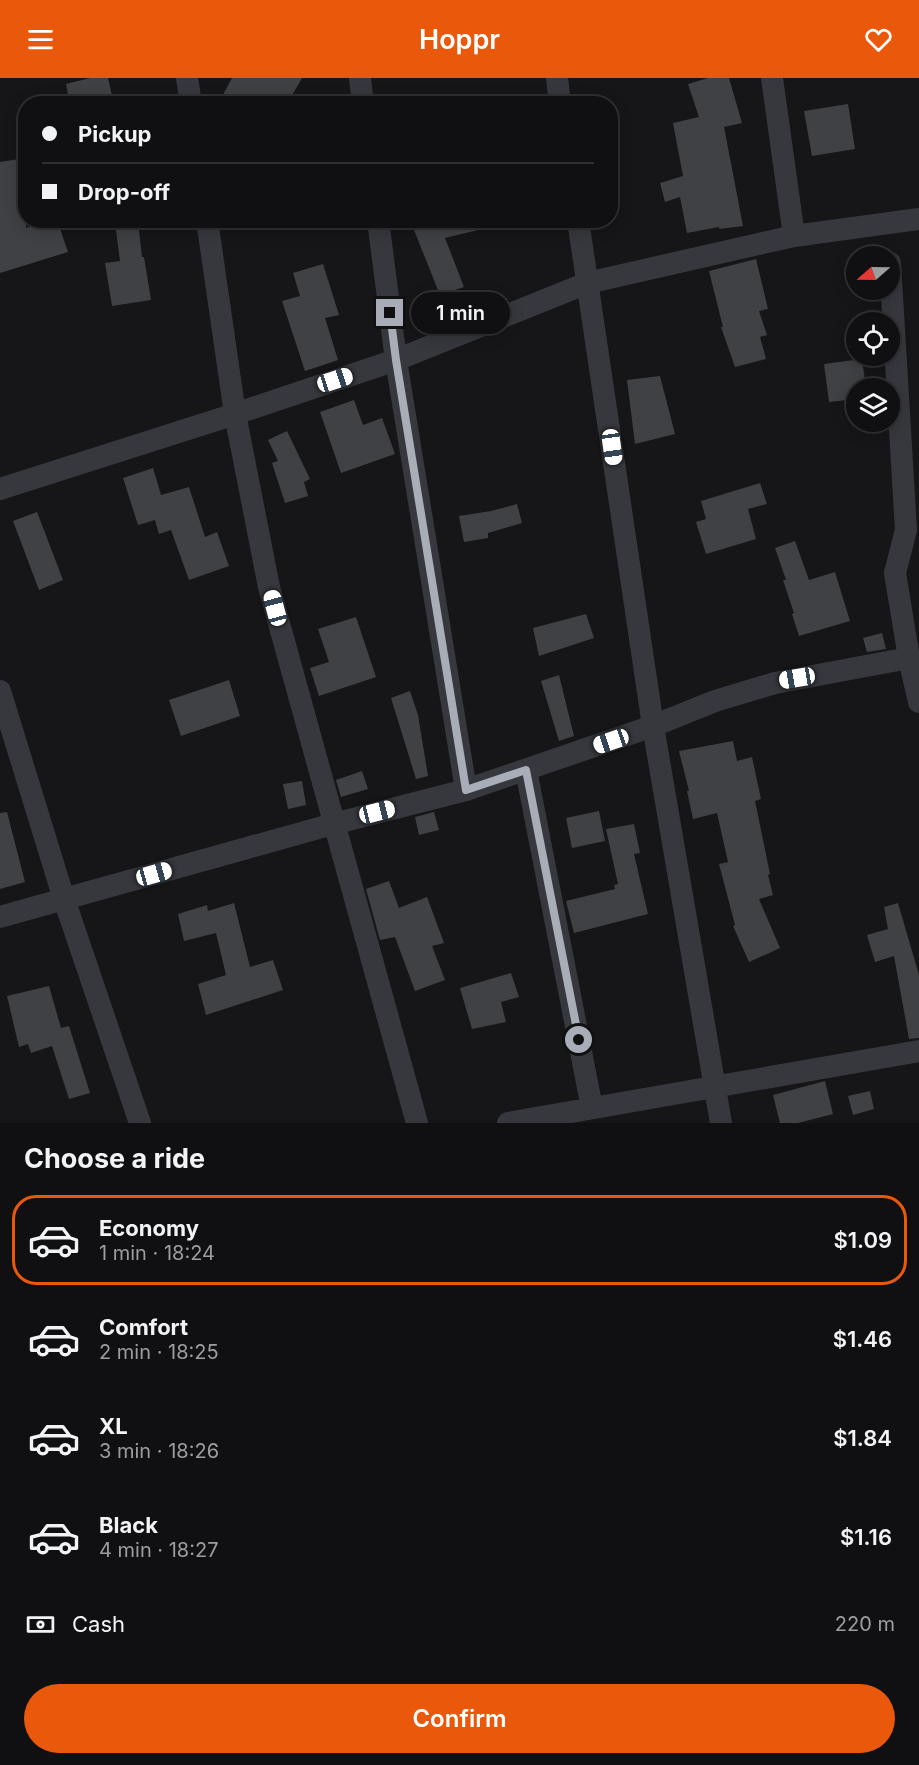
<!DOCTYPE html>
<html lang="en">
<head>
<meta charset="utf-8">
<style>
  :root { --surface:#101012; --page:#1e1e20; --text:#f1f3f6; --muted:#9c9d9f; --line:#303032; --accent:#ea580c }
  body { margin:0; font-family:Inter,sans-serif; background:var(--page); color:var(--text); height:100vh; display:flex; flex-direction:column; font-size:22px; white-space:nowrap }
  * { box-sizing:border-box; margin:0 }
  p { font-size:20px; color:var(--muted) }
  .icon { flex:none; width:33px; height:33px; fill:none; stroke:currentColor; stroke-width:2; stroke-linecap:round; stroke-linejoin:round }
  .map { position:relative; height:1045px; overflow:hidden }
  .side { display:flex; flex-direction:column; background:var(--surface); flex:1 }
  .side>* { flex:none }
  .guide { position:absolute; left:18px; top:18px; width:600px; height:132px; border-radius:24px; box-shadow:0 3px 15px #0003,0 0 0 2px var(--line); display:grid; align-content:center; height:132px; padding:0 24px; background:var(--surface) }
  .needle { width:39px; rotate:250deg }
  .buttons { position:absolute; left:846px; top:168px; display:grid; gap:12px }
  .buttons a { display:grid; place-items:center; width:54px; height:54px; border-radius:50%; background:var(--surface); box-shadow:0 3px 15px #0003,0 0 0 2px var(--line); font-size:30px }
  .end { position:absolute; width:27px; height:27px; margin:-14px; border:8px solid #a8adb8; background:#111; box-shadow:0 0 0 3px #111 }
  .from { border-radius:50% }
  .bubble { position:absolute; height:42px; border-radius:21px; background:var(--surface); box-shadow:0 3px 15px #0003,0 0 0 2px var(--line); font-size:20px; font-weight:600; line-height:42px; text-align:center }
  .car { position:absolute; width:18px; height:36px; margin:-18px -9px; border-radius:8px; box-shadow:0 0 4px 2px #0007; background:linear-gradient(#fff 24%,#345 0 40%,#fff 0 76%,#345 0 86%,#fff 0) }
  .guide b { display:flex; align-items:center; gap:21px; height:57px; font-size:22px }
  .guide b+b { border-top:2px solid var(--line) }
  .guide i { width:15px; height:15px; background:var(--text) }
  ul { padding:0; list-style:none }
  li { display:flex; align-items:center; gap:18px; height:90px; margin:0 12px 9px; padding:0 12px; border:3px solid transparent; border-radius:24px }
  li div { flex:1 }
  li b { display:block; font-size:22px }
  li em { font-style:normal; font-weight:600 }
  li.active { border-color:var(--accent) }
  li>.icon { width:54px; height:54px; stroke-width:1.5 }
  h2 { padding:0 24px; font-size:27px; line-height:72px }
  .pay { display:flex; align-items:center; gap:15px; height:66px; padding:0 24px; font-size:22px }
  .pay p { margin-inline-start:auto }
  .button { display:flex; gap:12px; margin-top:auto; padding:12px 24px }
  .button a { flex:1; height:69px; border-radius:36px; background:var(--accent); color:#fff; font-size:24px; font-weight:600; line-height:69px; text-align:center }
  header { display:flex; justify-content:space-between; align-items:center; height:78px; padding:0 24px; background:var(--accent); color:#fff; font-size:27px; font-weight:600 }
  .map>svg:first-child { display:block }
  .building { fill:#404145 }
  .lines { fill:none; stroke-linecap:round; stroke-linejoin:round }
  .minor { stroke:#37383d; stroke-width:22 }
  .route { stroke:#a8adb8; stroke-width:8 }
</style>
</head>
<body>
<header><svg class="icon" aria-label="menu" viewBox="0 0 24 24"><path d="M4 6h16M4 12h16M4 18h16"/></svg>Hoppr<svg class="icon" aria-label="heart" viewBox="0 0 24 24"><path d="M12 20l-8-8c-3-5 5-10 8-4 3-6 11-1 8 4z"/></svg></header>
<div class="map">
<svg width="919" height="1045" viewBox="0 0 919 1045">
  <rect width="100%" height="100%" fill="#161618"/>
  <path class="building" d="M90,0h18l6,26h-44l-4,-20z
    M232,0h70l-15,26h-69z
    M708,0h21l13,45 -18,4 19,99 -24,3v-2l-32,6 -7,-36 -15,5 -5,-19 23,-7 -10,-53 26,-6 -11,-33z
    M848,26l7,45 -43,7 -8,-45z
    M26,80v70l24,-8h7l11,32 -68,21v-111z
    M410,142h75l1,8 -41,10 19,49 -24,8z
    M138,143l4,36h2l7,43 -39,6 -7,-43 15,-2 -5,-38z
    M756,181l12,50 -9,2 8,24 -7,2 6,22 -31,8 -14,-40h2l-14,-56z
    M323,186l16,51 -14,3 13,42 -33,11 -23,-70 18,-5 -7,-23z
    M862,281l4,29h-10v11l-27,3 -5,-38z
    M660,298l15,58 -40,10 -8,-64z
    M354,322l9,25 19,-7 13,36 -54,19 -21,-61z
    M287,353l23,48 -6,3 4,14 -23,7 -13,-40 6,-2 -10,-21z
    M153,390l8,27 28,-8 16,50 12,-5 12,34 -40,14 -18,-50 -12,4 -4,-14 -17,5 -15,-47z
    M760,405l7,21 -19,5 8,30 -50,15 -10,-32 10,-3 -5,-18z
    M517,426l5,19 -34,10v5l-24,4 -5,-26 32,-5z
    M37,434l26,68 -24,10 -26,-69z
    M795,463l14,39 26,-8 15,49 -51,15 -7,-22 2,-1 -11,-33h3l-11,-32z
    M586,536l8,24 -55,18 -6,-28z
    M356,539l20,60 -57,19 -9,-28 19,-6 -11,-33z
    M882,555l4,16 -19,3 -4,-14z
    M559,597l15,61 -15,5 -18,-60z
    M229,602l11,36 -59,20 -12,-36z
    M410,613l8,24 10,61 -12,3 -25,-81z
    M733,663l4,20 15,-4 9,42 -6,2 15,73 -2,1 5,20 -14,4 21,49 -31,14 -16,-36 2,-1 -16,-61 9,-2 -11,-49 -24,6 -6,-28h2l-10,-40z
    M362,693l6,18 -27,8 -5,-17z
    M302,703l4,24 -18,4 -5,-25z
    M599,733l6,30 -33,7 -6,-30z
    M7,734l18,70 -25,7v-76z
    M434,734l5,18 -20,5 -4,-18z
    M634,746l6,29 -6,1 14,60 -74,19 -8,-32 49,-12 -1,-4 4,-1 -12,-55z
    M389,803l10,27 28,-11 17,46 -12,3 13,34 -30,11 -20,-54 -15,3 -14,-51z
    M234,825l16,64 23,-7 10,30 -77,25 -8,-31 28,-9 -10,-42 -32,8 -6,-27 29,-9 1,6z
    M898,825l21,72v63l-10,1 -15,-83 -19,6 -8,-27 21,-6 -4,-22z
    M511,895l8,24 -18,5 5,20 -34,7 -12,-41z
    M49,908l12,42 8,-2 21,67 -21,6 -17,-53 -21,7 -3,-9 -9,3 -12,-51z
    M825,1003l8,33 -35,9h-18l-7,-28z
    M870,1013l4,18 -21,6 -5,-19z"/>
  <g class="lines">
    <path class="minor" d="M187,0l4,26
      M360,0l3,26
      M557,0l3,26
      M772,0l22,158
      M207,142l28,194 34,173 148,536
      M378,142l18,140 70,430
      M578,142l75,506 68,397
      M890,185l16,267 -11,43 14,85 10,44
      M0,411l235,-75 161,-54 191,-77 207,-47 125,-17
      M0,613l64,208 76,224
      M526,692l66,338
      M0,839l333,-93 133,-34 187,-64 62,-25 60,-18 134,-25
      M508,1045l411,-72"/>
  </g>
  <g class="lines">
    <path class="route" d="M390,235l6,47 70,430 60,-20 53,270"/>
  </g>
</svg>
<div class="buttons">
<a><svg class="needle" viewBox="-14 -14 28 28"><path d="M0-13l5 13h-10z" fill="#e53935"/><path d="M0 13l5-13h-10z" fill="#9c9d9f"/></svg></a>
<a><svg class="icon" aria-label="locate" viewBox="0 0 24 24"><circle cx="12" cy="12" r="6"/><path d="M12 2v4M12 18v4M2 12h4M18 12h4"/></svg></a>
<a><svg class="icon" aria-label="layers" viewBox="0 0 24 24"><path d="M12 4l9 5-9 5-9-5zM3 14l9 5 9-5"/></svg></a>
</div>
<i class="end from" style="left:579px;top:962px"></i>
<i class="end" style="left:390px;top:235px"></i>
<div class="bubble" style="left:411px;top:214px;width:99px">1 min</div>
<i class="car" style="left:335px;top:302px;rotate:72deg"></i>
<i class="car" style="left:612px;top:369px;rotate:172deg"></i>
<i class="car" style="left:275px;top:530px;rotate:345deg"></i>
<i class="car" style="left:797px;top:600px;rotate:260deg"></i>
<i class="car" style="left:611px;top:663px;rotate:251deg"></i>
<i class="car" style="left:377px;top:734px;rotate:76deg"></i>
<i class="car" style="left:154px;top:796px;rotate:74deg"></i>
<div class="guide">
<b><i class="from"></i>Pickup</b>
<b><i></i>Drop-off</b>
</div>
</div>
<section class="side">
<h2>Choose a ride</h2>
<ul>
<li class="active"><svg class="icon" aria-label="car" viewBox="0 0 24 24"><path d="M5 17H2v-5l4-1 3-4h7l3 4 3 1v5h-3M9 17h6M6 11h13"/><circle cx="7" cy="17" r="2"/><circle cx="17" cy="17" r="2"/></svg><div><b>Economy</b><p>1 min · 18:24</p></div><em>$1.09</em></li>
<li><svg class="icon" aria-label="car" viewBox="0 0 24 24"><path d="M5 17H2v-5l4-1 3-4h7l3 4 3 1v5h-3M9 17h6M6 11h13"/><circle cx="7" cy="17" r="2"/><circle cx="17" cy="17" r="2"/></svg><div><b>Comfort</b><p>2 min · 18:25</p></div><em>$1.46</em></li>
<li><svg class="icon" aria-label="car" viewBox="0 0 24 24"><path d="M5 17H2v-5l4-1 3-4h7l3 4 3 1v5h-3M9 17h6M6 11h13"/><circle cx="7" cy="17" r="2"/><circle cx="17" cy="17" r="2"/></svg><div><b>XL</b><p>3 min · 18:26</p></div><em>$1.84</em></li>
<li><svg class="icon" aria-label="car" viewBox="0 0 24 24"><path d="M5 17H2v-5l4-1 3-4h7l3 4 3 1v5h-3M9 17h6M6 11h13"/><circle cx="7" cy="17" r="2"/><circle cx="17" cy="17" r="2"/></svg><div><b>Black</b><p>4 min · 18:27</p></div><em>$1.16</em></li>
</ul>
<div class="pay"><svg class="icon" aria-label="cash" viewBox="0 0 24 24"><path d="M3 7h18v10H3z"/><circle cx="12" cy="12" r="2"/></svg>Cash<p>220 m</p></div>
<div class="button"><a>Confirm</a></div>
</section>
</body>
</html>
